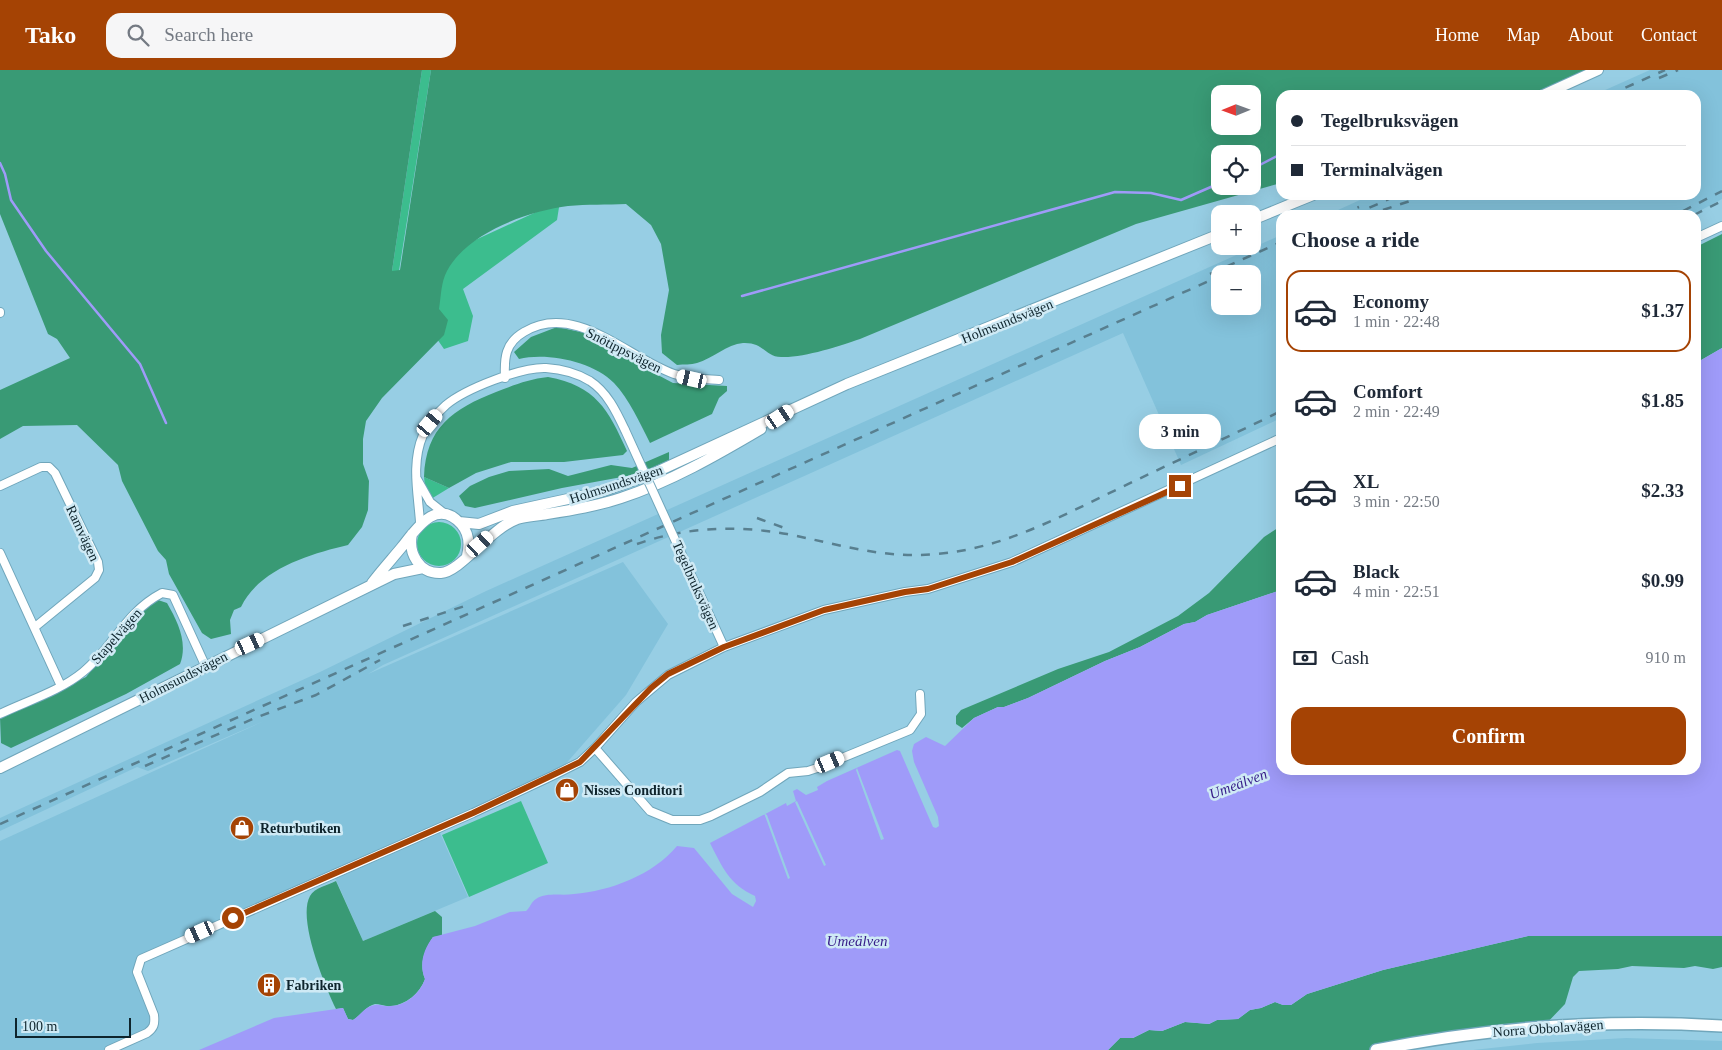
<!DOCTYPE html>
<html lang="en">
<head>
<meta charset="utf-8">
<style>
  :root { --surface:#fff; --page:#f6f6f7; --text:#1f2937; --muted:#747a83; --line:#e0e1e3; --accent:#a54304 }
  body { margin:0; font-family:"Times New Roman",serif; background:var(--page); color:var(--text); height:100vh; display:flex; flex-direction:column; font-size:19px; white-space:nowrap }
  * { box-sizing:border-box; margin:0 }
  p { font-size:16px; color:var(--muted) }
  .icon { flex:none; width:28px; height:28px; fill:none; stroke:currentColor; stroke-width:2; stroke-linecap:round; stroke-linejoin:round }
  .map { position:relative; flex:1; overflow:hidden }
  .details { position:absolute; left:1276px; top:140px; width:425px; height:565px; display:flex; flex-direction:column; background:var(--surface); border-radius:15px; box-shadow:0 5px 20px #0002 }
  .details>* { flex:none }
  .hud { position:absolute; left:1276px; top:20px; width:425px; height:110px; border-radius:15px; box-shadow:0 5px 20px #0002; display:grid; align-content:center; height:110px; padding:0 15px; background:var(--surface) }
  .needle { width:32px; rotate:269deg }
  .controls { position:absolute; left:1211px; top:15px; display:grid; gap:10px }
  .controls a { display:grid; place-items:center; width:50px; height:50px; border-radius:10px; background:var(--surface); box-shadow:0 5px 20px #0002; font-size:25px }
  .scale { position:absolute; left:15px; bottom:12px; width:116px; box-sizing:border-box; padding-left:5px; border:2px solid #0e242c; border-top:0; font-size:14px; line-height:18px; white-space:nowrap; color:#0e242c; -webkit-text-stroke:4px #cfeaf5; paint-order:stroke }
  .end { position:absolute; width:22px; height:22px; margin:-11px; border:6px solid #a54304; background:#fff; box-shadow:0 0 0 2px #fff }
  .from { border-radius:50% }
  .bubble { position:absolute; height:35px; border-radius:15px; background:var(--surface); box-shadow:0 5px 20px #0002; font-size:16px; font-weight:800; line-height:35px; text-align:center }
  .car { position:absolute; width:15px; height:30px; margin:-15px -8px; border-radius:6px; box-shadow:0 0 4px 1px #0007; background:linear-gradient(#fff 24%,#345 0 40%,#fff 0 76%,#345 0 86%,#fff 0) }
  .hud b { display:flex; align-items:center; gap:18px; height:48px; font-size:19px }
  .hud b+b { border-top:1px solid var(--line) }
  .hud i { width:12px; height:12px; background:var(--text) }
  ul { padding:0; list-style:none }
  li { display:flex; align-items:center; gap:15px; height:82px; margin:0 10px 8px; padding:0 5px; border:2px solid transparent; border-radius:15px }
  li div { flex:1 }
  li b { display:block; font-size:19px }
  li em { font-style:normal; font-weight:800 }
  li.current { border-color:var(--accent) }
  li>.icon { width:45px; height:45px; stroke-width:1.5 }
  h2 { padding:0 15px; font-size:22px; line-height:60px }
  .pay { display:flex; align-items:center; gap:12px; height:55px; padding:0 15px; font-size:19px }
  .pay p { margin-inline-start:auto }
  .button { display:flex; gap:10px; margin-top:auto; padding:10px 15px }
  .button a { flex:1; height:58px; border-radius:15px; background:var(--accent); color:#fff; font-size:20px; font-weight:800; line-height:58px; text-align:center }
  header { display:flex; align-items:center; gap:30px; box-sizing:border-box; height:70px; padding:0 25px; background:var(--accent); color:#fff }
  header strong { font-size:24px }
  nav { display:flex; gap:28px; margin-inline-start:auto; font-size:18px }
  .search { width:350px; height:45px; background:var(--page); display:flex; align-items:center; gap:12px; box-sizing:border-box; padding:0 18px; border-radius:15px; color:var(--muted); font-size:19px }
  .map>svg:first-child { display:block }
  .built { fill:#83c2db; fill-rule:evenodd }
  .green { fill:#3cbd8e }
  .forest { fill:#399a75; fill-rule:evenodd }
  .water { fill:#9f9bf9 }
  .pier { fill:#97cee4 }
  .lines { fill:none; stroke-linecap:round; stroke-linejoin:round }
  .stream { stroke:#9f9bf9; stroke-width:2.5 }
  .minor-casing { stroke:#70a6bb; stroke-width:10 }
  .major-casing { stroke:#70a6bb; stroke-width:12 }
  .highway-casing { stroke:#70a6bb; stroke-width:14 }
  .minor { stroke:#fff; stroke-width:8 }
  .major { stroke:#fff; stroke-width:10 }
  .highway { stroke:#fff; stroke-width:11 }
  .rail { stroke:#587f8f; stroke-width:2.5; stroke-dasharray:9 9; stroke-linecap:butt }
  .minor-bridge-casing { stroke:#70a6bb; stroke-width:10; stroke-linecap:butt }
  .minor-bridge { stroke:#fff; stroke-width:8 }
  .route { stroke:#a54304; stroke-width:6 }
  .labels { text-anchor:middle; stroke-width:5; stroke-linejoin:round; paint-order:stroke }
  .street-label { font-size:14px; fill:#0e242c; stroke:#cfeaf5 }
  .poi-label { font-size:14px; font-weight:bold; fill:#0e242c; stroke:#cfeaf5; text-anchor:start }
  .water-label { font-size:15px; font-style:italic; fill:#371d89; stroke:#cfeaf5 }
</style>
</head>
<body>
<header>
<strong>Tako</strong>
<div class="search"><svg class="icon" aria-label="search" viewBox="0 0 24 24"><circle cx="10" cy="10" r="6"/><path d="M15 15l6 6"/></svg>Search here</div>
<nav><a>Home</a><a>Map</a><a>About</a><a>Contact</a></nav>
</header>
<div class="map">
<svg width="1722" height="980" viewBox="0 0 1722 980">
  <rect width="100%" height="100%" fill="#97cee4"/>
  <path class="built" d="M1650,0h72v129l-30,16h-365l44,-20h325v-100h-102z
    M1281,165v183l-100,47 -58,-132 -740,332 -15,9 255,-112 45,62 -42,71 -77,88 -109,50 28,64 -105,44 -30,-68 -192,86 -3,6 16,50 -2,14 -43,21h-109v-209l264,-120 -116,50 -11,-4 -137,64v-13l320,-146 164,-80zM1220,204h32v32h-32z
    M1626,968l96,3v9h-249l64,-7z"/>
  <path class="green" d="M422,0h9l-32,201h-7z
    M560,131l-3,19 -94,69 10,27 -5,25 -24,8 -39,-56 68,-52z
    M424,407l25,11 -18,11 -6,-12z
    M417 474a22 22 0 1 1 44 0a22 22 0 1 1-44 0Z
    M521,731l27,62 -79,34 -27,-62z"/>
  <path class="forest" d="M0,0h422l-30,201 8,-1 31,-200h1167l-55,25h-262v88l-145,41 -276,115c-21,7 -56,19 -79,18 -16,0 -17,-15 -38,-14 -16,1 -31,16 -46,20 -6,2 -13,1 -20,2l-15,-12 -1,-18 8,-45 -8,-46 -10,-19 -25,-21c-19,1 -39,0 -58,2 -40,5 -101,27 -121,65 -6,11 -6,25 -8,38l9,11 -4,15 -62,63 -16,23 -3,18v25l6,17 -1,29 -6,17 -14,18c-38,9 -89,24 -107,62l-7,3 -4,10 1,14 -20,5 -9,-6 -33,-59 -3,-14 -8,-9 -36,-70 -4,-16 -41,-40 -54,1 -23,13v-49l70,-32 -13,-19 -9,-5 -48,-120zM1220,24h32v32h-32zM1220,84h32v32h-32z
    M1722,164v114l-26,15v-116z
    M557,257l28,6 52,31 36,19 54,3v5l-8,7 -7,16 -62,29c-10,-20 -21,-44 -36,-60 -21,-22 -68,-31 -95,-24l-5,-7 17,-15z
    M548,307c48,9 60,32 79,74l-4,4 -59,7h-53l-35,11 -27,15 -25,-11c2,-50 29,-68 72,-85 18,-7 33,-13 52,-15z
    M669,382v8l-31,14 -76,14 -87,20 -10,-2 -6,-10 11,-10 19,-9 20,-6 40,-2 19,7 43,-11 21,3z
    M1281,456v64l-74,25 -12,7 -11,2 -44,23 -35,14 -77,37 -24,9h-6l-24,11 -12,10 -6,-4v-8l5,-6 97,-41 51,-17 69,-36 31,-23 55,-56z
    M158,530l9,3c11,19 21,40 13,61l-54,30 -115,54 -10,-5 -1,-26 86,-40 56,-67z
    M336,811l27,60 72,-30 7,6v19l-9,1c-9,14 -14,27 -8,42 -5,14 -19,26 -34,27 -5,1 -11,-2 -16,-2 -9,2 -15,12 -22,16l-5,-1 -5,-11 -7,1c-11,-23 -39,-90 -26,-113 4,-8 18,-11 26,-15z
    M1663,865l59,1v31l-9,2 -18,-3 -11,2 -52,-2 -14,3 -39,2 -6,6 -8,27 -21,22 -168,24h-268l12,-12h13l16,-8 13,1 23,-9 24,2 8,-4 21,-1 12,-9 11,-2 14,-6 8,3h8l16,-11 76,-24 145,-34z"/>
  <path class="water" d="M1722,278v588h-194l-145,34 -76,24 -16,11h-8l-8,-3 -14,6 -11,2 -12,9 -21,1 -8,4 -24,-2 -23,9 -13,-1 -16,8h-13l-12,12h-909l75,-32 69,-10 5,11 5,1c8,-5 11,-13 22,-15 5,-1 10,2 15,1 16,0 30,-13 35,-27 -6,-14 -2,-29 8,-42l42,-11 35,-14 16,-1c4,-3 5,-9 10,-12 11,-7 25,-3 38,-5 36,-3 79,-19 103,-48l17,2 38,46 21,13 3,-6 -1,-5c-25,-11 -33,-29 -45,-53l76,-40 1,3 9,-5 -3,-10 4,-2 9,6 12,-5 -1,-3 10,-6 70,-31 3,1 33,76 3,1 3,-2 -1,-9 -24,-55 -2,-11 2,-7 12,-7 19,9 29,-28 24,-11h6l24,-9 77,-37 35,-14 44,-23 11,-2 12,-7 74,-25v180h415v-407z"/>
  <path class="pier" d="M857,698l27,71 -3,1 -25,-70z
    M797,731l29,64 -2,1 -29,-64z
    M764,743l3,2 23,63 -2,1z"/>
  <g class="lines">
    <path class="stream" d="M0,93l5,11 6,26 35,51 94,113 26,59
      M1252,99l29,-15
      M742,226l373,-104 36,1 30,7 39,-17"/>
    <g class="minor-casing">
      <path id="minor" d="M1696,168l26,-12
        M0,242v1
        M505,308c-1,-20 0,-35 19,-46 51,-31 104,26 150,42 15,5 30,5 45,6
        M417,409l13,23 15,12
        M0,416l41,-19h8l6,6 43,89 1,8 -4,8 -60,49
        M420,452c-2,-29 -9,-59 3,-87 5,-11 14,-22 23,-30 19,-16 75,-38 100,-37 14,1 31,5 44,13 17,11 26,30 35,49
        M0,483l61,133
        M682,485l42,92
        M0,644c27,-13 60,-23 83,-42 31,-25 41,-59 79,-79l11,2 32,70
        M595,678l55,63 22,9h28l11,-4 49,-24 28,-19 20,-2 12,-4 90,-37 11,-16 -1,-20
        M109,980l38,-17c7,-5 8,-9 7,-18l-17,-43 4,-13 332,-146 81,-38 26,-13 15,-14 41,-46 32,-27 56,-28 100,-37 81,-18 23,-3 84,-27 269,-124"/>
    </g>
    <g class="major-casing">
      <path id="major" d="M1543,25l55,-25
        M1252,150l61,-25
        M459,452l20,2 34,-13 87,-19 52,-18 195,-90 373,-150
        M412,464c-4,19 7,40 29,39 19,-1 49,-44 76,-54 9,-3 20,-3 30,-5 25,-4 50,-8 74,-16 49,-16 96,-43 140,-69
        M372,513c9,-12 19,-23 29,-35 14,-17 35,-52 60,-24 8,9 9,20 6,32
        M0,698l394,-194 29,-6"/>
    </g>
    <g class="highway-casing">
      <path id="highway" d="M1376,980c114,-23 230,-31 346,-24"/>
    </g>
    <use href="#minor" class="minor"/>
    <use href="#major" class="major"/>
    <use href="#highway" class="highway"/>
    <path class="rail" d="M1659,8l19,-8
      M1609,25l56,-25
      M1383,140l45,-15
      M1683,141l39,-20
      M1341,145l18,-8
      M1353,145l45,-20
      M1694,145l28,-14
      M1210,204l71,-32
      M757,448l30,11
      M637,474c48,-17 100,-19 150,-10 51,10 95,25 149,20 67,-5 125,-38 184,-66 54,-26 108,-51 161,-77
      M403,556l68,-22
      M145,696l110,-48 61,-23 64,-35
      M0,754l1220,-548"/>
    <g class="minor-bridge-casing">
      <path id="minor-bridge" d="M625,360l57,125"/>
    </g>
    <use href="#minor-bridge" class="minor-bridge"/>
  </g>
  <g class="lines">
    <path class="route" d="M233,848l240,-105 107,-51 71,-74 17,-14 56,-27 100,-37 81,-18 23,-3 84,-27 168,-76"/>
  </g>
  <defs>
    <g id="shop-disc" transform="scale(1.25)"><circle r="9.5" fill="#a54304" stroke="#cfeaf5"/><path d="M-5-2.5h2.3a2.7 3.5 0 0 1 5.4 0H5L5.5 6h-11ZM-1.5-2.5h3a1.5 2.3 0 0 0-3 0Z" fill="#fff"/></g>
    <g id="building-disc" transform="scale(1.25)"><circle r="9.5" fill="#a54304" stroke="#cfeaf5"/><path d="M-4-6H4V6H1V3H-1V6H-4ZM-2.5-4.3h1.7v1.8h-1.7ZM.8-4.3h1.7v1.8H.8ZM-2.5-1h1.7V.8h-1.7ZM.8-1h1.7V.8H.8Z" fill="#fff"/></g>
  </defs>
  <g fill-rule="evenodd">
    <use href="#shop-disc" x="567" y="720"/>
    <use href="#shop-disc" x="242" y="758"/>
    <use href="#building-disc" x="269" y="915"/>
  </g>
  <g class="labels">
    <g class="street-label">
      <text transform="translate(1007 251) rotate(-22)" y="5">Holmsundsvägen</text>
      <text transform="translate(624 280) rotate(27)" y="5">Snötippsvägen</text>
      <text transform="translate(616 414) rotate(-18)" y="5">Holmsundsvägen</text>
      <text transform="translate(83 463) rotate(65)" y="5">Ramvägen</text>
      <text transform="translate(696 515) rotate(66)" y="5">Tegelbruksvägen</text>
      <text transform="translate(116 566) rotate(-49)" y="5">Stapelvägen</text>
      <text transform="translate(183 607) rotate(-27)" y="5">Holmsundsvägen</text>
      <text transform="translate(1548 958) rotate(-4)" y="5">Norra Obbolavägen</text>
    </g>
    <g class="poi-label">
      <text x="584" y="725">Nisses Conditori</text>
      <text x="260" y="763">Returbutiken</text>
      <text x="286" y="920">Fabriken</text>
    </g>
    <g class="water-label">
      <text transform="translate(1238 714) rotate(-21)" y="5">Umeälven</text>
      <text x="857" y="876">Umeälven</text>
    </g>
  </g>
</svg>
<div class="controls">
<a><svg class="needle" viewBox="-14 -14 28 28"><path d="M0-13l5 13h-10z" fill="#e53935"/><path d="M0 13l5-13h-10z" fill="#747a83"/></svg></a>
<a><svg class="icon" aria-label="locate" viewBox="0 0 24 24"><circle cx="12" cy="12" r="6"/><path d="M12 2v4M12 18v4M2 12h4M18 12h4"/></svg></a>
<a>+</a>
<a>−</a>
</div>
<div class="scale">100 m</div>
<i class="end from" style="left:233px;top:848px"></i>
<i class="end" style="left:1180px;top:416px"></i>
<div class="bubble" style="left:1139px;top:344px;width:82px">3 min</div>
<i class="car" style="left:692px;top:309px;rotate:283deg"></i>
<i class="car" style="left:780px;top:347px;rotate:56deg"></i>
<i class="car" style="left:430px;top:353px;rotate:40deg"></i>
<i class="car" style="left:480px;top:474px;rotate:48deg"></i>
<i class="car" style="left:250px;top:574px;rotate:65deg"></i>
<i class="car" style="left:830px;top:692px;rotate:67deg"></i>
<i class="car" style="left:200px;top:862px;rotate:246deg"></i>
<div class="hud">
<b><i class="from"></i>Tegelbruksvägen</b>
<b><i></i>Terminalvägen</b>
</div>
<section class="details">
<h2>Choose a ride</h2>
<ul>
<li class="current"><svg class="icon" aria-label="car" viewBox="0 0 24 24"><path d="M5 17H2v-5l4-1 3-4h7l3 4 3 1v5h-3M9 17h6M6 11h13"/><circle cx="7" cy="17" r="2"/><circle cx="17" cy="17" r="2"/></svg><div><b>Economy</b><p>1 min · 22:48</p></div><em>$1.37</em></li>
<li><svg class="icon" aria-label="car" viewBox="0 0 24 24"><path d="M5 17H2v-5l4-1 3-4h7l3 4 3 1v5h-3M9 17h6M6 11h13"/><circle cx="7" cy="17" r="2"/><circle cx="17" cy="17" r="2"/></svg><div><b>Comfort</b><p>2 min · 22:49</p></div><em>$1.85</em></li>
<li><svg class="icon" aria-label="car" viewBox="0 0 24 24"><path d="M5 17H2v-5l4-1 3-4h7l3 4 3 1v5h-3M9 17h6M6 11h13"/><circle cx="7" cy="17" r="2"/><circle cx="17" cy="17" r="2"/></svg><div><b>XL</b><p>3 min · 22:50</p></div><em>$2.33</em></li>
<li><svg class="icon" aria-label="car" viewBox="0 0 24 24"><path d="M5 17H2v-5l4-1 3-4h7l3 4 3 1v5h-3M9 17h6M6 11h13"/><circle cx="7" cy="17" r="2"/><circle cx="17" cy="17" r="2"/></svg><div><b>Black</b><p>4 min · 22:51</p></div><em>$0.99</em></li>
</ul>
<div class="pay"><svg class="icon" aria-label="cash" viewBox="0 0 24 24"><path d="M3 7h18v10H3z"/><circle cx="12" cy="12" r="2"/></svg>Cash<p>910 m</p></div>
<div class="button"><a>Confirm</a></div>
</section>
</div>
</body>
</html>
